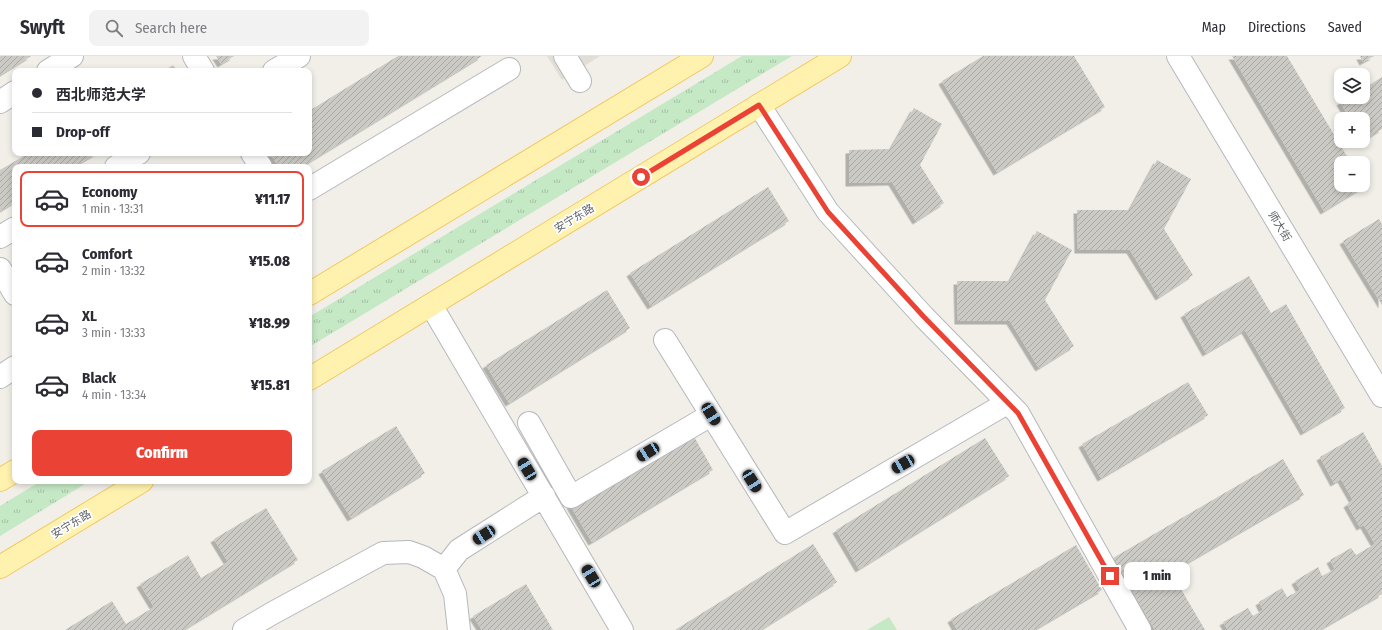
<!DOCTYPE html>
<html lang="en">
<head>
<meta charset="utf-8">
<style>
  :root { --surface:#fff; --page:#f2f2f3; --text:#2b2b33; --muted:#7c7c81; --line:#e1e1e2; --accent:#ea4335 }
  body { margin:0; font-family:"Fira Sans Condensed","Noto Sans SC",sans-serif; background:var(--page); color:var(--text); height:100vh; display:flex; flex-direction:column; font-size:15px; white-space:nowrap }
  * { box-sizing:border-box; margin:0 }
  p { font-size:13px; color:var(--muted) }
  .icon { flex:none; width:22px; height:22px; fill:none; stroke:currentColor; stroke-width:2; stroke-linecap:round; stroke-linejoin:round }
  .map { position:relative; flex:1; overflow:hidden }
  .sheet { position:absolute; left:12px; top:108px; width:300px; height:320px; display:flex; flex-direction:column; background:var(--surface); border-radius:8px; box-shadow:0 2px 6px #0003 }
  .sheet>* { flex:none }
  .top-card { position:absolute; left:12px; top:12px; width:300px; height:88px; border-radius:8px; box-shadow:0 2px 6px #0003; display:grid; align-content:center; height:88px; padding:0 20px; background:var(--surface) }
  .controls { position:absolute; left:1334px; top:12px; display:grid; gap:8px }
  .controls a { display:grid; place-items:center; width:36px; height:36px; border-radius:8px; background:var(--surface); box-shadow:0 2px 6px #0003; font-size:20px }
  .end { position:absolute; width:18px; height:18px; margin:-9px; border:5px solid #ea4335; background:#fff; box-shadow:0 0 0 2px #fff }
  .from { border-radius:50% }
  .bubble { position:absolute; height:28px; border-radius:8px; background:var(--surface); box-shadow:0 2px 6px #0003; font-size:13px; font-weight:800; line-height:28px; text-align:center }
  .car { position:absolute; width:12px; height:24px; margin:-12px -6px; border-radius:5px; box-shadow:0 0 3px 1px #0007; background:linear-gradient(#222 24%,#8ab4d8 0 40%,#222 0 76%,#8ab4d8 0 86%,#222 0) }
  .top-card b { display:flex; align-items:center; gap:14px; height:38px; font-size:15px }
  .top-card b+b { border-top:1px solid var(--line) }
  .top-card i { width:10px; height:10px; background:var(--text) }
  ul { padding:7px 0 0; list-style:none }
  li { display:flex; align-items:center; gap:12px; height:56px; margin:0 8px 6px; padding:0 12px; border:2px solid transparent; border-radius:8px }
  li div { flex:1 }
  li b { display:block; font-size:15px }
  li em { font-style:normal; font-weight:800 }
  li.active { border-color:var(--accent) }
  li>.icon { width:36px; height:36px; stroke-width:1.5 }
  .cta { display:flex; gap:8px; margin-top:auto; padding:8px 20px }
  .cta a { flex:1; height:46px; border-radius:8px; background:var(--accent); color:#fff; font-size:16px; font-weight:800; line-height:46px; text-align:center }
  header { display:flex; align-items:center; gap:24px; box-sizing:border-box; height:56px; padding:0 20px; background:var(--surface); border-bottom:1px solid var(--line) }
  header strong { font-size:19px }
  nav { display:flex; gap:22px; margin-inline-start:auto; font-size:14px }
  .search { width:280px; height:36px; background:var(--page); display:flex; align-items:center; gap:10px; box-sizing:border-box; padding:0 14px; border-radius:8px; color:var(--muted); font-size:15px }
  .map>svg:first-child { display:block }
  .education { fill:#e1ded6 }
  .grass { fill:url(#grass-tufts) }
  .garden { fill:#c5e8c5 }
  .building { fill:url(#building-hatch); filter:url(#shadow) }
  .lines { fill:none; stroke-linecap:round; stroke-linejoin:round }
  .minor-casing { stroke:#b5b8bc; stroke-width:24 }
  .major-casing { stroke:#f2c960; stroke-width:24 }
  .minor { stroke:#fff; stroke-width:22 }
  .major { stroke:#fff2af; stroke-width:22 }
  .route { stroke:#ea4335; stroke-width:5 }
  .labels { text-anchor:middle; stroke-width:3.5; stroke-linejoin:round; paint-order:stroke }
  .street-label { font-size:11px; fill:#5f6368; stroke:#fff }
</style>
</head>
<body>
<header>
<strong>Swyft</strong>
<div class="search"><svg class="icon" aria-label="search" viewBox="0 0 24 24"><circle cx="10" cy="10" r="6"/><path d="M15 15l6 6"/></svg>Search here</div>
<nav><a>Map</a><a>Directions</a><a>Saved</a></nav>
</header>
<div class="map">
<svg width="1382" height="574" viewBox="0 0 1382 574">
  <defs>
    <pattern id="grass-tufts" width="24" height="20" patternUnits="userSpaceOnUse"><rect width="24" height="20" fill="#c5e8c5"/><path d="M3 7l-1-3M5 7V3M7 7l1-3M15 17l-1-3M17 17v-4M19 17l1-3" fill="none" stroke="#a3c0a4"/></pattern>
    <pattern id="building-hatch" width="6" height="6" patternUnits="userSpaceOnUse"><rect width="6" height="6" fill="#cccac5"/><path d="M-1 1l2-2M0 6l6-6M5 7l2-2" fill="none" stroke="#a9a8a4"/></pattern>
    <filter id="shadow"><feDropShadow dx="-3.5" dy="3.5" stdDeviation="0" flood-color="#0004"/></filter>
  </defs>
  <rect width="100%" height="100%" fill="#f1efe8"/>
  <path class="education" d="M547,0h53l-38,24z"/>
  <path class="grass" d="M742,0h50l-483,291v-30z
    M41,425h49l-90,55v-30z"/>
  <path class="garden" d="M889,561l8,13h-30z"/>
  <path class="building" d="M0,0h31l-31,19z
    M216,0h18l-13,8z
    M398,0h84l-181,111h-22l-9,-14h39v-42z
    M983,0h91l31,51 -108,65 -55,-91z
    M1232,0h55l64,107h-10v22h23l1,1 -41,25z
    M1360,0h14l-11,6z
    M173,9l4,6h-13z
    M1382,21v52l-19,12v-22h-13l-10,-17 9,-5h14v-8z
    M914,52l28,16 -22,41 24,38 -28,18 -24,-39 -43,1v-33l42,-1z
    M29,97h68l-24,14h-58v35l-15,9v-41z
    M1157,104l34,19 -27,50 29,46 -34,22 -29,-47h-52l-1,-40h53z
    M768,131l21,34 -138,85 -21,-33z
    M1379,163l3,5v81l-39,-64z
    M1037,175l35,19 -27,50 29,46 -35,22 -29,-47h-52l-1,-40h53z
    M1249,220l22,37 15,-9 59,104 -41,24 -59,-102 -39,23 -22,-39z
    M607,234l23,38 -121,75 -23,-38z
    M1188,326l20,33 -107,63 -19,-34z
    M396,370l29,47 -74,45 -29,-47z
    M1363,376l19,34v128l-63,36h-91l-5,-8 25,-14 5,8 10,-6 -4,-8 23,-14 5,9 13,-7 -5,-9 23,-14 4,9 13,-7 -5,-9 21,-12 5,7 19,-11 -11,-19 -4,2 -13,-23 6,-4 -12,-21 -7,4 -14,-26z
    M692,377l21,37 -121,72 -22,-37z
    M985,382l24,38 -150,93 -23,-39z
    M1283,403l21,36 -133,77 34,58h-50l-42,-72z
    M266,452l32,52 -115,70h-118l47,-29 14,23 28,-17 -14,-23 48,-29 13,23 27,-16 -14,-23z
    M813,488l24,38 -77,48h-85z
    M1076,489l26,45 -68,40h-77l-6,-11z
    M526,528l27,46h-71l-9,-14z"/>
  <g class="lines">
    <g class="minor-casing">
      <path id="minor" d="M194,0l9,15
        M565,0l15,25
        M1178,0l204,340
        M48,15l24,-15
        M274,15l25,-15
        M0,46l15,-10
        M759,49l69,107 96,105 94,96 122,217
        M252,97l9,14
        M116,111l23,-14
        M309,133l200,-120
        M0,181l15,-9
        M0,213l15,25
        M431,249l191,325
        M665,284l120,193 222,-130
        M0,321l15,-10
        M529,367l42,74 140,-82
        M444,513l15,-19 85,-54
        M244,574l27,-16 112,-61 26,-1 14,5 21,12 11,25 4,36"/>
    </g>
    <g class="major-casing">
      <path id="major" d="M309,238l393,-238
        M309,323l531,-323
        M0,424l15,-9
        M0,511l142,-86"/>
    </g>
    <use href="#minor" class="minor"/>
    <use href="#major" class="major"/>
  </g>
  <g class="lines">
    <path class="route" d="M641,121l118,-72 69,107 96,105 94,96 92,163"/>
  </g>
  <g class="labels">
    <g class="street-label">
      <text transform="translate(574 162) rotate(-31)" y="4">安宁东路</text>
      <text transform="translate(1280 170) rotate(59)" y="4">师大街</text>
      <text transform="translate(71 468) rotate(-31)" y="4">安宁东路</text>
    </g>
  </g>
</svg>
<div class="controls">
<a><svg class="icon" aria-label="layers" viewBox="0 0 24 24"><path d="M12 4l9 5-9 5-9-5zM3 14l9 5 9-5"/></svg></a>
<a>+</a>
<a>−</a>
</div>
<i class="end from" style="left:641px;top:121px"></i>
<i class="end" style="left:1110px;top:520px"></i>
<div class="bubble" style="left:1124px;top:506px;width:66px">1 min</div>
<i class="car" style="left:711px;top:358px;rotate:148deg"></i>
<i class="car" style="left:648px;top:396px;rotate:239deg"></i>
<i class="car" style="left:903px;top:408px;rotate:240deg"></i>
<i class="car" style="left:527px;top:413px;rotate:329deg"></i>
<i class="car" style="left:752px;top:425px;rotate:148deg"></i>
<i class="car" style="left:484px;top:479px;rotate:237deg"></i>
<i class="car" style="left:591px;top:520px;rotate:329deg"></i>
<div class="top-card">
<b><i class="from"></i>西北师范大学</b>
<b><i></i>Drop-off</b>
</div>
<section class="sheet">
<ul>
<li class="active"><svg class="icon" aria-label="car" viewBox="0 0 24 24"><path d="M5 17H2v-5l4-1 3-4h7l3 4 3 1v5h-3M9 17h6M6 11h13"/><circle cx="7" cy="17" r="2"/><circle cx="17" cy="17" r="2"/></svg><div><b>Economy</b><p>1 min · 13:31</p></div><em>¥11.17</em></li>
<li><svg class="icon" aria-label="car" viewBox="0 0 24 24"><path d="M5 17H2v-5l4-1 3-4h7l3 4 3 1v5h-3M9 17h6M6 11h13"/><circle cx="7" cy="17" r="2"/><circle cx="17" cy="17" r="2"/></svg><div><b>Comfort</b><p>2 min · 13:32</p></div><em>¥15.08</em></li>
<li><svg class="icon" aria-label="car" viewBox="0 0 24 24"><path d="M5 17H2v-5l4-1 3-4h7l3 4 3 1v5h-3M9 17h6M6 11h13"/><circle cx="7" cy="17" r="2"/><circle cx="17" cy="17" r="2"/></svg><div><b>XL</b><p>3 min · 13:33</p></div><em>¥18.99</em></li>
<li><svg class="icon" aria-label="car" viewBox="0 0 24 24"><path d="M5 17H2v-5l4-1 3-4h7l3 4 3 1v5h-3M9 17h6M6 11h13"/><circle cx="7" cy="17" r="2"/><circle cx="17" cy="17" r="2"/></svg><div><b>Black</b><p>4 min · 13:34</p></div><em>¥15.81</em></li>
</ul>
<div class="cta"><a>Confirm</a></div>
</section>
</div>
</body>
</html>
